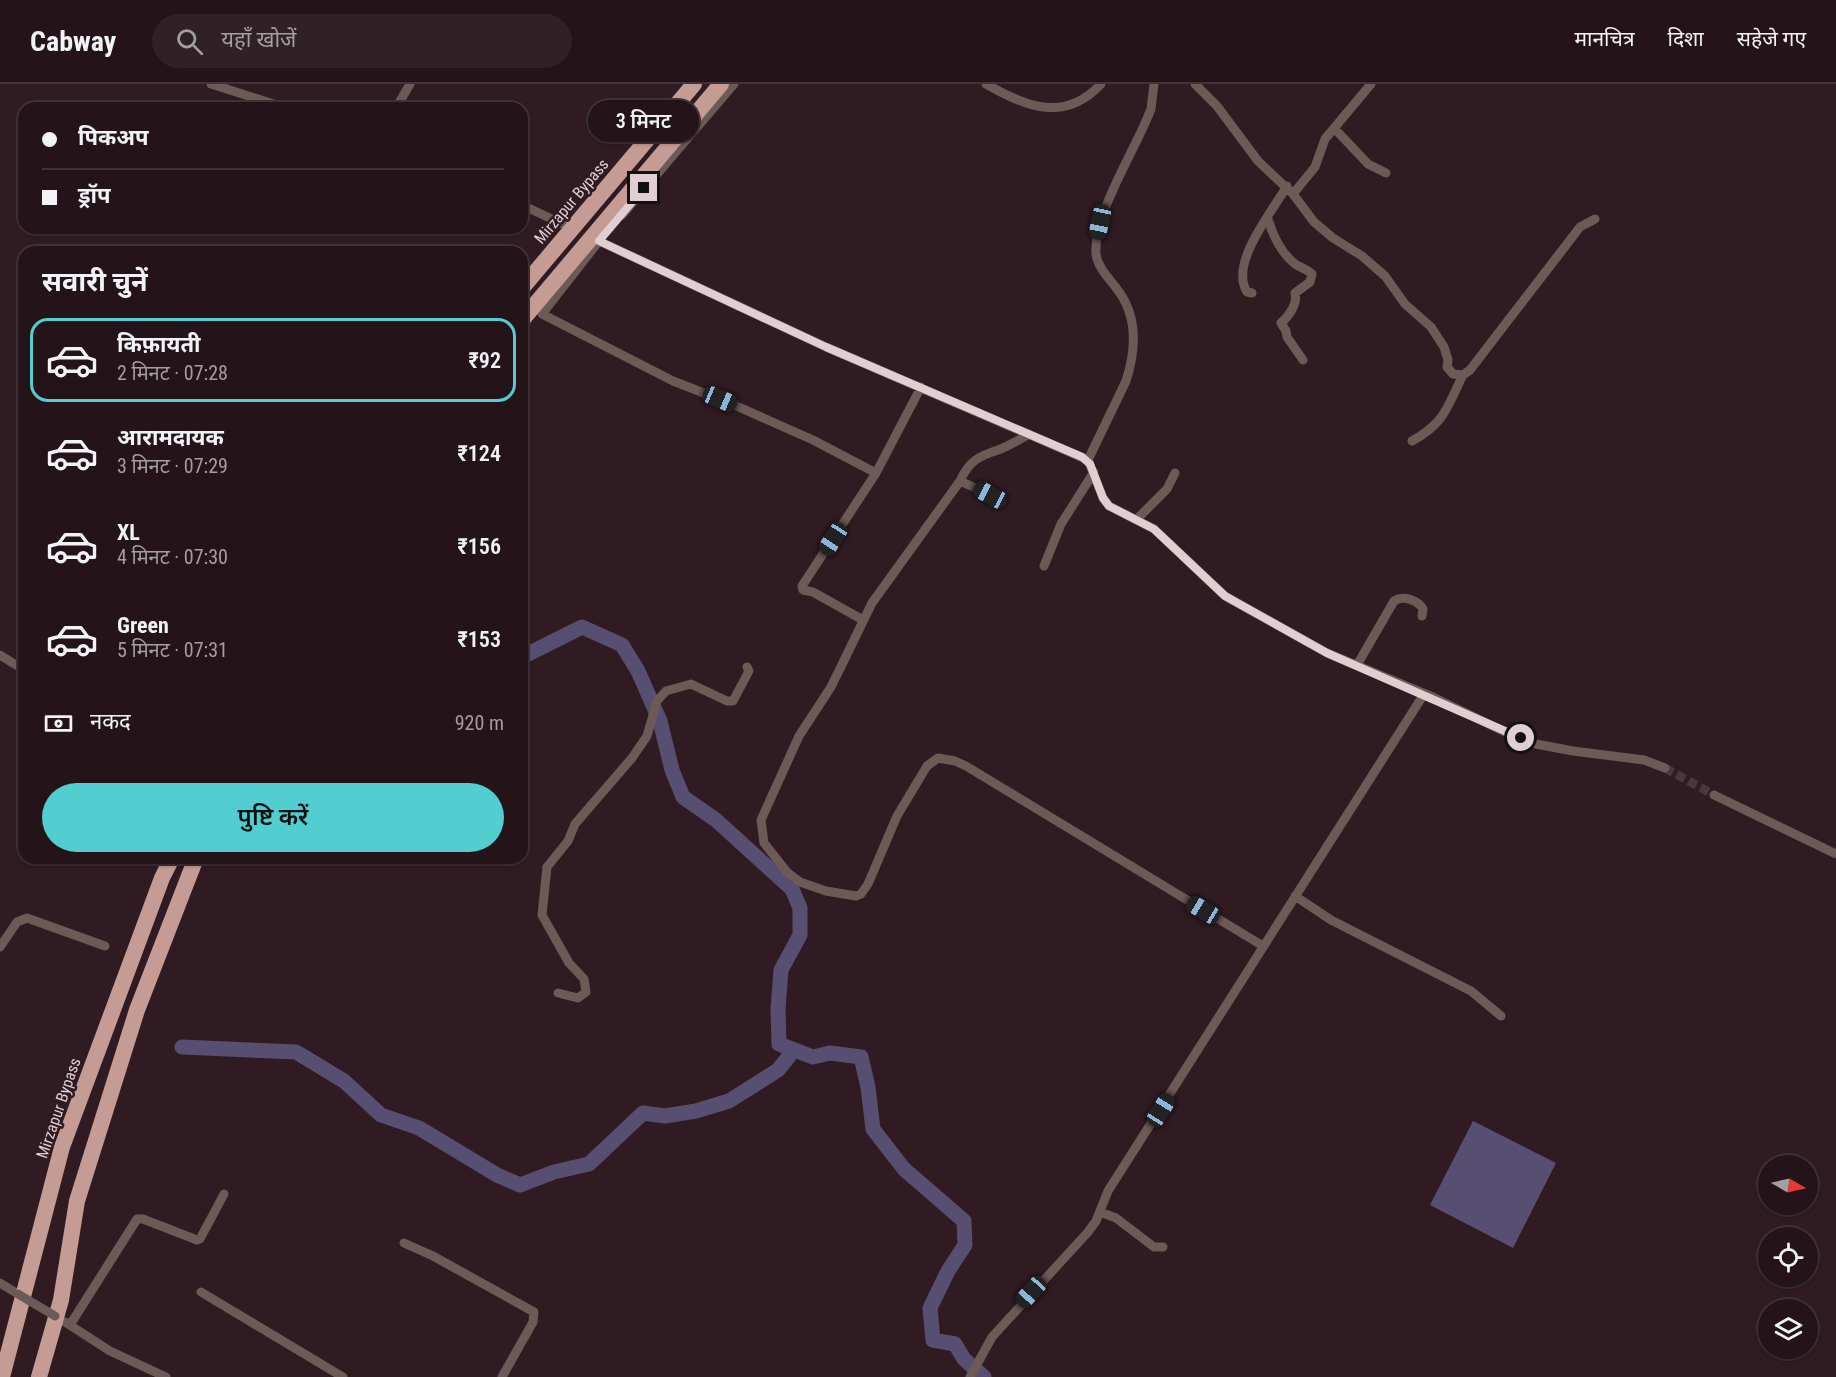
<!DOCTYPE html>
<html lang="hi">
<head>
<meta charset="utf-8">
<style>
  :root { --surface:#24141a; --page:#302127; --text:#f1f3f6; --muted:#a39ea2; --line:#413339; --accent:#52cdd0 }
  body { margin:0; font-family:"Roboto Condensed","Noto Sans Devanagari",sans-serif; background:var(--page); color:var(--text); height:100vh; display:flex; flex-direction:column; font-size:22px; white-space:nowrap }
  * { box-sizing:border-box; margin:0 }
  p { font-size:20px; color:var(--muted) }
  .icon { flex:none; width:33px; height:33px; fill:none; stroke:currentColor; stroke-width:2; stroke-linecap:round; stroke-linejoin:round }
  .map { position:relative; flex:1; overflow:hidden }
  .sheet { position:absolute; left:18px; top:162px; width:510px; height:618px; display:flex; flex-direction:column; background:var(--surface); border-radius:18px; box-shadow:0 2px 4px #0004,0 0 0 2px var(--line) }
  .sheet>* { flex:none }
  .top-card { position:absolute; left:18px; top:18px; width:510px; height:132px; border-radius:18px; box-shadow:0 2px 4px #0004,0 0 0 2px var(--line); display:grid; align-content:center; height:132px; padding:0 24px; background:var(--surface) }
  .needle { width:39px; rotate:99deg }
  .fabs { position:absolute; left:1758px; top:1071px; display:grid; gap:12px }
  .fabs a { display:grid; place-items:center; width:60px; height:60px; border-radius:50%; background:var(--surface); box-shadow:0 2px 4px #0004,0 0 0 2px var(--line); font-size:30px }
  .end { position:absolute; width:27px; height:27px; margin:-14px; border:8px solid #dfcfd3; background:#111; box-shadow:0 0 0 3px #111 }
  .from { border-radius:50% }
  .bubble { position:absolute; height:42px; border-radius:21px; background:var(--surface); box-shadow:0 2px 4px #0004,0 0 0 2px var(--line); font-size:20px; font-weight:600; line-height:42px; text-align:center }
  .car { position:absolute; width:18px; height:36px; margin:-18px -9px; border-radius:8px; box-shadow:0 0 4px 2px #0007; background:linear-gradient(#222 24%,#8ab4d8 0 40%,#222 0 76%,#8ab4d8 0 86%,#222 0) }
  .top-card b { display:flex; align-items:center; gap:21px; height:57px; font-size:22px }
  .top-card b+b { border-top:2px solid var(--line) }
  .top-card i { width:15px; height:15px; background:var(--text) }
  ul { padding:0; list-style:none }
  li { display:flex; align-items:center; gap:18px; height:84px; margin:0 12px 9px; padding:0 12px; border:3px solid transparent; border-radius:18px }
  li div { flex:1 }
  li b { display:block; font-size:22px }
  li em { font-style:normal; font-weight:600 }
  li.on { border-color:var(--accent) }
  li>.icon { width:54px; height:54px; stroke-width:1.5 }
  h2 { padding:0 24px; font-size:27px; line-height:72px }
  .pay { display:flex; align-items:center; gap:15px; height:66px; padding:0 24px; font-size:22px }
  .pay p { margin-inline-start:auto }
  .primary-button { display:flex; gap:12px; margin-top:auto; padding:12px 24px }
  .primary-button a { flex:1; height:69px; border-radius:36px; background:var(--accent); color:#111; font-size:24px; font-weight:600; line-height:69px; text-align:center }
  header { display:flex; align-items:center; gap:36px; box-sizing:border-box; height:84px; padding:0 30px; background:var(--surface); border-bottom:2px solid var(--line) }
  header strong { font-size:28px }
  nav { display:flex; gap:33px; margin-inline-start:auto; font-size:21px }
  .search { width:420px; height:54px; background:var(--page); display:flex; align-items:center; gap:15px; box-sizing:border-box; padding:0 21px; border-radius:33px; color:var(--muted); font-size:22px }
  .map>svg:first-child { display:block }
  .water { fill:#574f71 }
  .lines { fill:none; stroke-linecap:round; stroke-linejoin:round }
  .river { stroke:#574f71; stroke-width:15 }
  .minor-tunnel { stroke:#4a363d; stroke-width:9; stroke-dasharray:9 4.5; stroke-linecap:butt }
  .minor { stroke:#6c5a56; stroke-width:9 }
  .trunk { stroke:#c59c93; stroke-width:16 }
  .minor-bridge { stroke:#6c5a56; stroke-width:9 }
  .route { stroke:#dfcfd3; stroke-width:8 }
  .labels { text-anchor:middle; stroke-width:5; stroke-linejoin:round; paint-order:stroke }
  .street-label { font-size:16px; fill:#dfcfd3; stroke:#301b22 }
</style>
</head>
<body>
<header>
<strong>Cabway</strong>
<div class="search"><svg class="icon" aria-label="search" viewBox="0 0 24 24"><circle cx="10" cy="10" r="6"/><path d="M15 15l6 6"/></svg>यहाँ खोजें</div>
<nav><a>मानचित्र</a><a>दिशा</a><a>सहेजे गए</a></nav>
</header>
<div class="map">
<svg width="1836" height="1293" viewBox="0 0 1836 1293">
  <rect width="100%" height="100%" fill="#301b22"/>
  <path class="water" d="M1473,1037l83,42 -43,85 -83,-43z"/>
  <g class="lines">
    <path class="river" d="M522,573l60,-30 40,18 16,26 22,50 12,49 11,27 33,23 76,69 8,19v27l-19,35 -3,39 1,35 34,13 17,-4 31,4 7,30 5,42 31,40 60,52 1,24 -17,26 -18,37 3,32 22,4 9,15 20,18
      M182,963l114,5 48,29 37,34 38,13 78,47 23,10 34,-13 35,-8 54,-51 22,3 31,-5 33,-10 49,-31 16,-20"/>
    <path class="minor-tunnel" d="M1665,684l49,27"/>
    <path class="minor" d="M211,0l75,24
      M986,0c40,23 79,39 115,0
      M1195,0l22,22 41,55 35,33 21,28 19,16 29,18 23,20 20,28 26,23 13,20 4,13 -1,7 6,7 10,1 7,-5 110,-143 15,-8
      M396,24l14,-24
      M1334,44l34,36 18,9
      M1293,110l22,-27 10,-28 46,-55
      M522,121l49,23
      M622,131l112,-131
      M1268,135c5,17 13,34 27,45 6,4 12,5 17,10l-2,8 -15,11c3,11 -6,23 -14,30l5,8 1,6 16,23
      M599,157l227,106 262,113 15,38 6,8 45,23 71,67 102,57 108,45 70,34 31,12 37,7 71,9 21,8
      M599,157l-57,73 131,67 59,23 81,36 63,33
      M1252,209l-5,-1c-18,-29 25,-80 40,-106
      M1028,351c-10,5 -19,11 -30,15 -19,6 -29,11 -38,31l-88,122 -41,84 -32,49 -38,84 3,23 23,29 13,10 26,9 30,5 5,-2 7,-10 29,-68 30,-50 11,-8 17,3 11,5 297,180
      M1412,357c33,-18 35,-34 51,-66
      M1088,376l38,-79c10,-31 12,-65 -9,-92 -8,-11 -19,-21 -21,-35 -3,-37 35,-98 50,-133l5,-12 3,-25
      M960,397l37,17
      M1136,436l31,-31 8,-16
      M1044,482l17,-42 33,-52
      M863,536l-50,-28 -10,-2 -1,-4 74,-113 45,-86
      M0,571l24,15
      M1357,581l37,-64c9,-6 24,-1 29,8l-1,7
      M1714,711l122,59
      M1295,812l36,24 140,71 30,25
      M0,863l17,-25 10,-4 78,28
      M558,909l20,5 8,-6 -2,-13 -15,-16 -27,-48 5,-48 21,-26 7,-17 57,-66 15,-22 10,-35 9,-10 25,-7 36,17h6l16,-30 -2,-4
      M1100,1128l16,6 38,29h9
      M404,1159l29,13 101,56 -1,10 -31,55
      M0,1199l18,11
      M201,1208l142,85
      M65,1238l45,29 56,26
      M70,1241l67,-106h6l54,21 3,-1 24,-45
      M970,1293l22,-40 96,-105 8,-11 12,-30 316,-497"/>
    <path class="trunk" d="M522,204l172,-204
      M522,236l199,-236
      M2,1293l60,-230 100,-269 10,-20
      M39,1293l22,-77 16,-99 60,-191 59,-152"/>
    <path class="minor-bridge" d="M18,1210l37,22"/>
  </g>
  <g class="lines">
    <path class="route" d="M644,104l-45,53 227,106 256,110 8,7 13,34 6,8 45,23 71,67 102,57 194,85"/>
  </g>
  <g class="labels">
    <g class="street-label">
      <text transform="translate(571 117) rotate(-50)" y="6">Mirzapur Bypass</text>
      <text transform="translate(58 1024) rotate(-71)" y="6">Mirzapur Bypass</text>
    </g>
  </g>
</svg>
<div class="fabs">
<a><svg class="needle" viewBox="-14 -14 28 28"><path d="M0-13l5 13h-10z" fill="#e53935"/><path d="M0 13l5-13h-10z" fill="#a39ea2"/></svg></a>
<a><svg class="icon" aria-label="locate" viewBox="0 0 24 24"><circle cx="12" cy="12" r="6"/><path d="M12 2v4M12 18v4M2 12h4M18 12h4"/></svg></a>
<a><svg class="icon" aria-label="layers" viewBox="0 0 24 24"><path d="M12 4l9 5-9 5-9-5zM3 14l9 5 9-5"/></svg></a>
</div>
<i class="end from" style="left:1521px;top:654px"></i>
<i class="end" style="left:644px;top:104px"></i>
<div class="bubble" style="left:588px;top:16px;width:111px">3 मिनट</div>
<i class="car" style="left:1100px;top:138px;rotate:192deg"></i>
<i class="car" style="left:720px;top:315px;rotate:113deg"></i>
<i class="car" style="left:990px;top:411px;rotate:298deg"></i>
<i class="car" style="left:833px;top:455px;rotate:213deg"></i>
<i class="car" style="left:1203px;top:826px;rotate:301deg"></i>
<i class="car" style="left:1161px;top:1026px;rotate:32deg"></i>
<i class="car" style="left:1031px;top:1208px;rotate:222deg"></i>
<div class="top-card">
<b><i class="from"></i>पिकअप</b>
<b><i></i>ड्रॉप</b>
</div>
<section class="sheet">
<h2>सवारी चुनें</h2>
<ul>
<li class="on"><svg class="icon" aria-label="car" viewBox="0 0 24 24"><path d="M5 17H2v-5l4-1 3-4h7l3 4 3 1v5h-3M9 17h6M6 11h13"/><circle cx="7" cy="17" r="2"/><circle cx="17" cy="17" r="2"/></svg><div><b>किफ़ायती</b><p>2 मिनट · 07:28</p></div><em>₹92</em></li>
<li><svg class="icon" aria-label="car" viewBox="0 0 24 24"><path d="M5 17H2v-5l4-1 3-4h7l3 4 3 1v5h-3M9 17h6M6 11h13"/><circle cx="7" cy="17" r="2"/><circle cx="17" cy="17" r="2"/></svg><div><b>आरामदायक</b><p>3 मिनट · 07:29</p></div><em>₹124</em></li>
<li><svg class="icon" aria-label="car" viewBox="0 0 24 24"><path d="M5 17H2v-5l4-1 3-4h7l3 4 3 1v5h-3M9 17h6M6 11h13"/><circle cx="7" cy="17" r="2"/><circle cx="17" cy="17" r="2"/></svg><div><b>XL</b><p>4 मिनट · 07:30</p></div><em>₹156</em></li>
<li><svg class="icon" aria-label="car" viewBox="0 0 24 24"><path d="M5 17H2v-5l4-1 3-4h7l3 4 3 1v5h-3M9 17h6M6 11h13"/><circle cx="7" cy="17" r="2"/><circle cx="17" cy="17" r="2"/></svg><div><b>Green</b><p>5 मिनट · 07:31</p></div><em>₹153</em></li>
</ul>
<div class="pay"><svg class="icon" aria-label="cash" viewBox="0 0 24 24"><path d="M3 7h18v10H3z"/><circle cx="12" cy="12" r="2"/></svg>नकद<p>920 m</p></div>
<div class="primary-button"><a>पुष्टि करें</a></div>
</section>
</div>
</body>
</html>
